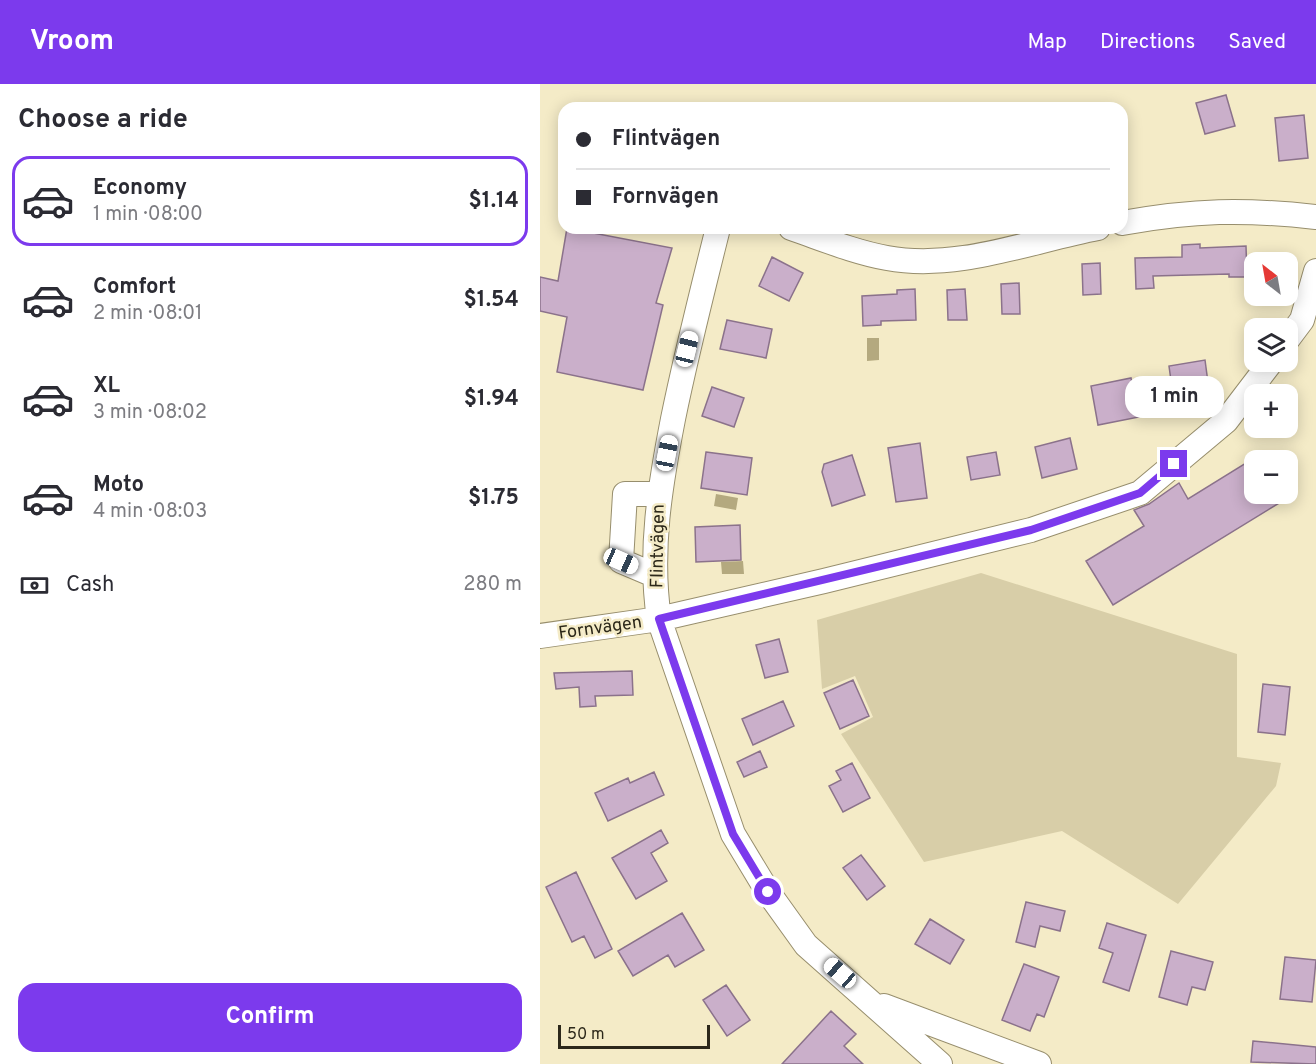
<!DOCTYPE html>
<html lang="en">
<head>
<meta charset="utf-8">
<style>
  :root { --surface:#fff; --page:#f2f2f3; --text:#2b2b33; --muted:#7c7c81; --line:#e1e1e2; --accent:#7c3aed }
  body { margin:0; font-family:Overpass,sans-serif; background:var(--page); color:var(--text); height:100vh; display:flex; flex-direction:column; font-size:22px; white-space:nowrap }
  * { box-sizing:border-box; margin:0 }
  p { font-size:20px; color:var(--muted) }
  .icon { flex:none; width:33px; height:33px; fill:none; stroke:currentColor; stroke-width:2; stroke-linecap:round; stroke-linejoin:round }
  .map { position:relative; flex:1; overflow:hidden }
  .side { display:flex; flex-direction:column; background:var(--surface); width:540px }
  .side>* { flex:none }
  .banner { position:absolute; left:18px; top:18px; width:570px; height:132px; border-radius:18px; box-shadow:0 3px 15px #0003; display:grid; align-content:center; height:132px; padding:0 18px; background:var(--surface) }
  .needle { width:39px; rotate:329deg }
  .fabs { position:absolute; left:704px; top:168px; display:grid; gap:12px }
  .fabs a { display:grid; place-items:center; width:54px; height:54px; border-radius:12px; background:var(--surface); box-shadow:0 3px 15px #0003; font-size:30px }
  .scale { position:absolute; left:18px; bottom:15px; width:152px; box-sizing:border-box; padding-left:6px; border:3px solid #2c281a; border-top:0; font-size:16px; line-height:21px; white-space:nowrap; color:#2c281a; -webkit-text-stroke:4px #f4ebc7; paint-order:stroke }
  .end { position:absolute; width:27px; height:27px; margin:-14px; border:8px solid #7c3aed; background:#fff; box-shadow:0 0 0 3px #fff }
  .from { border-radius:50% }
  .bubble { position:absolute; height:42px; border-radius:18px; background:var(--surface); box-shadow:0 3px 15px #0003; font-size:20px; font-weight:700; line-height:42px; text-align:center }
  .car { position:absolute; width:18px; height:36px; margin:-18px -9px; border-radius:8px; box-shadow:0 0 4px 2px #0007; background:linear-gradient(#fff 24%,#345 0 40%,#fff 0 76%,#345 0 86%,#fff 0) }
  .banner b { display:flex; align-items:center; gap:21px; height:57px; font-size:22px }
  .banner b+b { border-top:2px solid var(--line) }
  .banner i { width:15px; height:15px; background:var(--text) }
  ul { padding:0; list-style:none }
  li { display:flex; align-items:center; gap:18px; height:90px; margin:0 12px 9px; padding:0 6px; border:3px solid transparent; border-radius:18px }
  li div { flex:1 }
  li b { display:block; font-size:22px }
  li em { font-style:normal; font-weight:700 }
  li.selected { border-color:var(--accent) }
  li>.icon { width:54px; height:54px; stroke-width:1.5 }
  h2 { padding:0 18px; font-size:27px; line-height:72px }
  .pay { display:flex; align-items:center; gap:15px; height:66px; padding:0 18px; font-size:22px }
  .pay p { margin-inline-start:auto }
  .cta { display:flex; gap:12px; margin-top:auto; padding:12px 18px }
  .cta a { flex:1; height:69px; border-radius:18px; background:var(--accent); color:#fff; font-size:24px; font-weight:700; line-height:69px; text-align:center }
  header { display:flex; align-items:center; gap:36px; box-sizing:border-box; height:84px; padding:0 30px; background:var(--accent); color:#fff }
  header strong { font-size:28px }
  nav { display:flex; gap:33px; margin-inline-start:auto; font-size:21px }
  main { display:flex; flex:1; min-height:0 }
  .map>svg:first-child { display:block }
  .green { fill:#d8cea8 }
  .water { fill:#b4a97f }
  .building { fill:#caafca; stroke:#8b728b; stroke-width:1.5 }
  .lines { fill:none; stroke-linecap:round; stroke-linejoin:round }
  .minor-casing { stroke:#978e6d; stroke-width:26 }
  .minor { stroke:#fff; stroke-width:24 }
  .route { stroke:#7c3aed; stroke-width:8 }
  .labels { text-anchor:middle; stroke-width:5; stroke-linejoin:round; paint-order:stroke }
  .street-label { font-size:18px; fill:#2c281a; stroke:#f4ebc7 }
</style>
</head>
<body>
<header>
<strong>Vroom</strong>
<nav><a>Map</a><a>Directions</a><a>Saved</a></nav>
</header>
<main>
<section class="side">
<h2>Choose a ride</h2>
<ul>
<li class="selected"><svg class="icon" aria-label="car" viewBox="0 0 24 24"><path d="M5 17H2v-5l4-1 3-4h7l3 4 3 1v5h-3M9 17h6M6 11h13"/><circle cx="7" cy="17" r="2"/><circle cx="17" cy="17" r="2"/></svg><div><b>Economy</b><p>1 min · 08:00</p></div><em>$1.14</em></li>
<li><svg class="icon" aria-label="car" viewBox="0 0 24 24"><path d="M5 17H2v-5l4-1 3-4h7l3 4 3 1v5h-3M9 17h6M6 11h13"/><circle cx="7" cy="17" r="2"/><circle cx="17" cy="17" r="2"/></svg><div><b>Comfort</b><p>2 min · 08:01</p></div><em>$1.54</em></li>
<li><svg class="icon" aria-label="car" viewBox="0 0 24 24"><path d="M5 17H2v-5l4-1 3-4h7l3 4 3 1v5h-3M9 17h6M6 11h13"/><circle cx="7" cy="17" r="2"/><circle cx="17" cy="17" r="2"/></svg><div><b>XL</b><p>3 min · 08:02</p></div><em>$1.94</em></li>
<li><svg class="icon" aria-label="car" viewBox="0 0 24 24"><path d="M5 17H2v-5l4-1 3-4h7l3 4 3 1v5h-3M9 17h6M6 11h13"/><circle cx="7" cy="17" r="2"/><circle cx="17" cy="17" r="2"/></svg><div><b>Moto</b><p>4 min · 08:03</p></div><em>$1.75</em></li>
</ul>
<div class="pay"><svg class="icon" aria-label="cash" viewBox="0 0 24 24"><path d="M3 7h18v10H3z"/><circle cx="12" cy="12" r="2"/></svg>Cash<p>280 m</p></div>
<div class="cta"><a>Confirm</a></div>
</section>
<div class="map">
<svg width="776" height="980" viewBox="0 0 776 980">
  <rect width="100%" height="100%" fill="#f4ebc7"/>
  <path class="green" d="M441,489l256,81v103l44,6 -5,23 -98,118 -116,-73 -138,31 -83,-128 32,-17 -18,-41 -33,13 -5,-69z"/>
  <path class="water" d="M327,254h12v22l-12,1z
    M176,410l22,4 -2,12 -22,-4z
    M203,477l1,13h-22l-1,-12z"/>
  <path class="building" d="M686,11l9,31 -30,8 -9,-31z
    M764,31l4,43 -29,3 -4,-43z
    M27,144l105,20 -16,55 7,2 -20,85 -86,-18 10,-55 -27,-6v-34l18,4z
    M660,160v4l46,-2 1,31h-18v-3l-76,2 1,12 -18,1 -1,-31 47,-1v-12z
    M232,173l31,16 -14,28 -30,-15z
    M560,179l1,31 -18,1 -1,-31z
    M479,199l1,31h-18l-1,-30z
    M375,205l1,31 -35,1v4l-18,1 -1,-30 35,-2v-4z
    M425,205l2,31h-19l-1,-30z
    M187,236l45,9 -6,29 -46,-9z
    M665,276l4,30 -36,5 -4,-29z
    M591,294l8,39 -41,8 -7,-39z
    M172,303l32,11 -10,29 -32,-11z
    M530,354l7,31 -35,9 -7,-31z
    M380,359l7,55 -31,4 -8,-54z
    M166,368l46,6 -5,37 -46,-7z
    M456,368l4,23 -29,5 -4,-23z
    M312,371l13,40 -33,11 -10,-34 2,-8z
    M714,374v36h40l-181,111 -27,-44 58,-35 -10,-16 15,-6 30,-21 9,16z
    M200,441l1,35 -45,2 -1,-35z
    M239,555l9,33 -23,6 -9,-33z
    M92,587l1,24 -38,1 1,10 -16,1 -1,-20 -23,2 -2,-16z
    M313,596l16,36 -29,13 -16,-36z
    M723,600l27,3 -5,48 -27,-3z
    M243,617l11,25 -41,19 -11,-26z
    M220,667l7,16 -23,10 -7,-15z
    M312,679l18,35 -27,14 -14,-26 12,-6 -5,-9z
    M114,688l10,23 -56,26 -13,-28 33,-15 2,5z
    M121,746l7,13 -17,10 16,28 -31,18 -24,-41z
    M321,771l24,31 -18,14 -24,-32z
    M36,788l36,77 -17,9 -11,-22 -12,6 -26,-55z
    M486,818l39,9 -5,20 -20,-5 -5,21 -19,-5z
    M142,829l22,37 -29,17 -7,-12 -35,21 -15,-25z
    M390,835l34,21 -14,24 -35,-20z
    M567,839l39,12 -17,56 -26,-9 10,-29 -14,-5z
    M631,867l42,11 -8,28 -13,-3 -5,18 -28,-8z
    M745,873l31,3 -4,42 -32,-3z
    M484,880l35,13 -15,40 -7,-3 -7,17 -28,-11z
    M186,901l24,35 -23,16 -24,-36z
    M291,927l25,23 -12,12 19,18h-81z
    M713,957l63,6v17l-65,-2z"/>
  <g class="lines">
    <g class="minor-casing">
      <path id="minor" d="M582,139c72,-13 122,-14 194,-6
        M178,144c-16,64 -32,127 -45,191 -13,67 -24,132 -14,200l74,215 35,58 38,53 134,119
        M251,144c32,11 63,24 96,30 70,13 143,-17 211,-30
        M747,256l15,-20 14,-49
        M114,491l-33,-14 4,-67h33
        M0,552l119,-17 165,-38 207,-51 109,-37 86,-72 45,-59
        M344,922l155,58"/>
    </g>
    <use href="#minor" class="minor"/>
  </g>
  <g class="lines">
    <path class="route" d="M228,808l-35,-58 -74,-215 372,-89 109,-37 34,-29"/>
  </g>
  <g class="labels">
    <g class="street-label">
      <text transform="translate(117 462) rotate(-89)" y="6">Flintvägen</text>
      <text transform="translate(60 543) rotate(-8)" y="6">Fornvägen</text>
    </g>
  </g>
</svg>
<div class="fabs">
<a><svg class="needle" viewBox="-14 -14 28 28"><path d="M0-13l5 13h-10z" fill="#e53935"/><path d="M0 13l5-13h-10z" fill="#7c7c81"/></svg></a>
<a><svg class="icon" aria-label="layers" viewBox="0 0 24 24"><path d="M12 4l9 5-9 5-9-5zM3 14l9 5 9-5"/></svg></a>
<a>+</a>
<a>−</a>
</div>
<div class="scale">50 m</div>
<i class="end from" style="left:228px;top:808px"></i>
<i class="end" style="left:634px;top:380px"></i>
<div class="bubble" style="left:585px;top:292px;width:99px">1 min</div>
<i class="car" style="left:147px;top:265px;rotate:14deg"></i>
<i class="car" style="left:127px;top:369px;rotate:11deg"></i>
<i class="car" style="left:81px;top:477px;rotate:114deg"></i>
<i class="car" style="left:300px;top:889px;rotate:311deg"></i>
<div class="banner">
<b><i class="from"></i>Flintvägen</b>
<b><i></i>Fornvägen</b>
</div>
</div>
</main>
</body>
</html>
